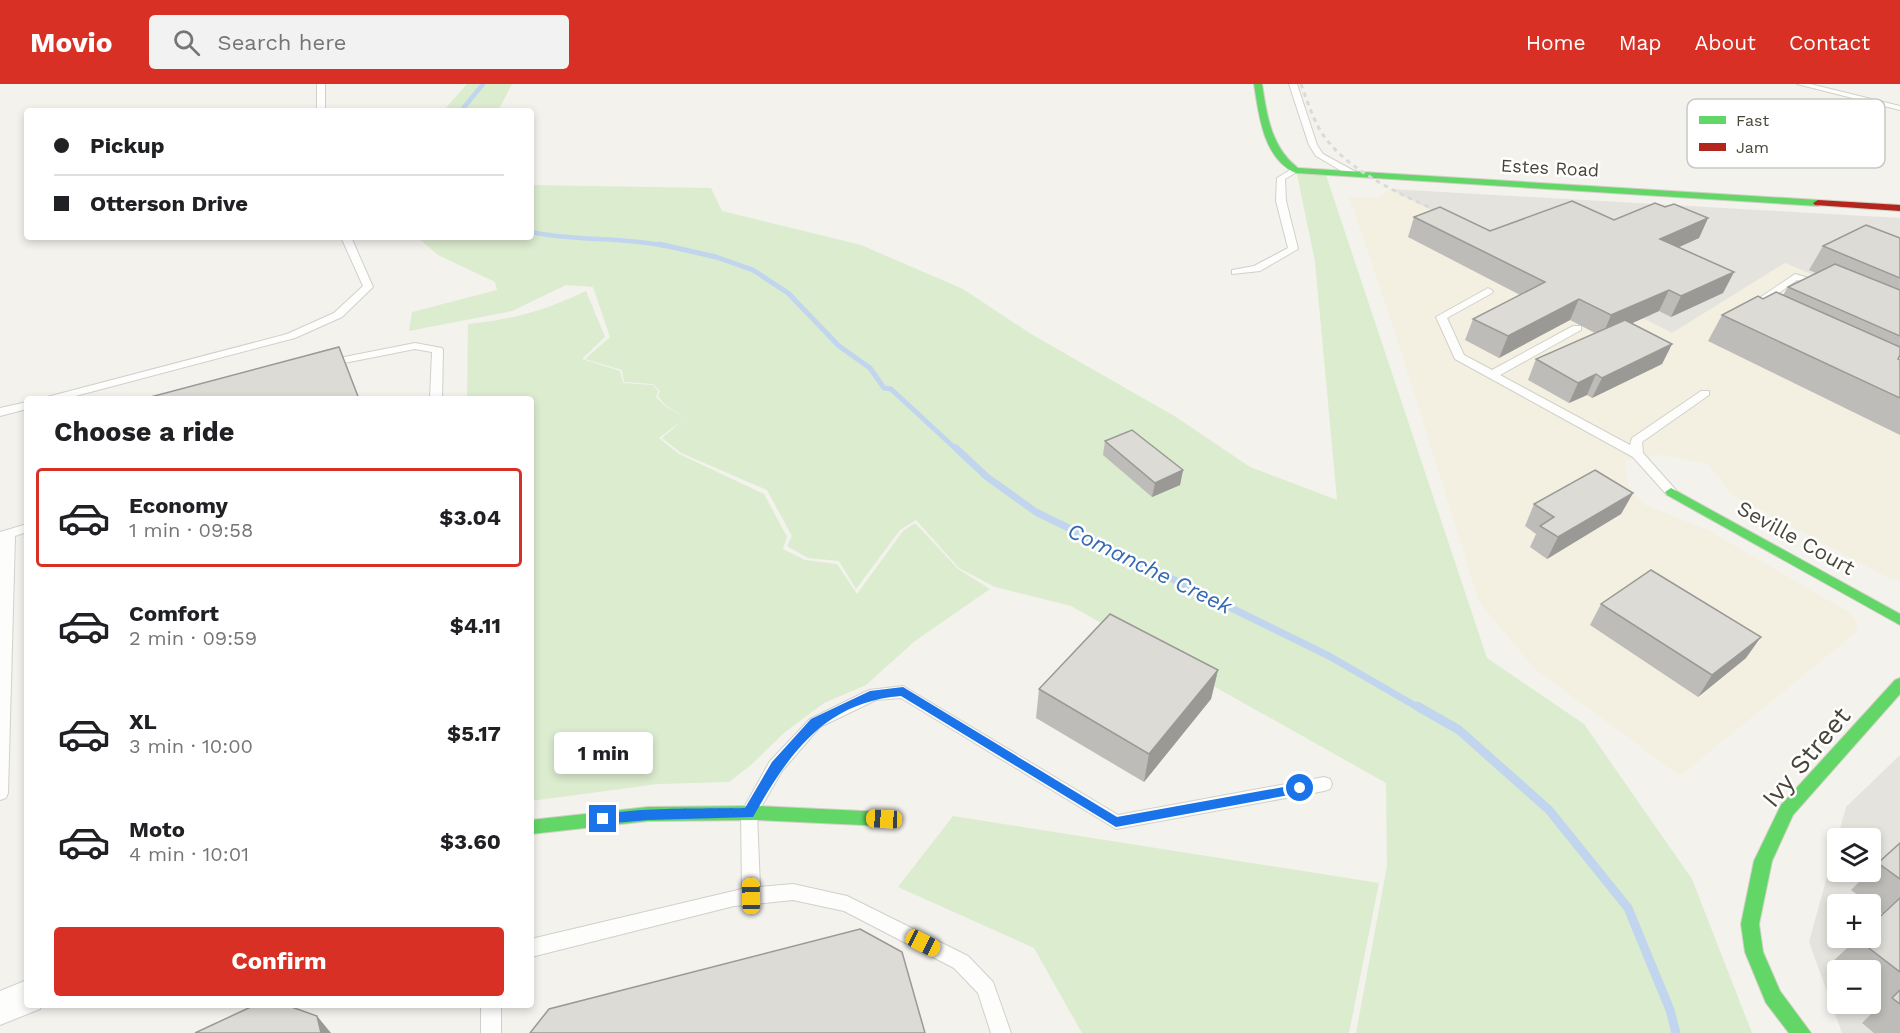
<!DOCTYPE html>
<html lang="en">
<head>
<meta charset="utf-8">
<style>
  :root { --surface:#fff; --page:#f2f2f2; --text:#202124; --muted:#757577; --line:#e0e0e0; --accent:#d93025 }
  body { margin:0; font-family:"Work Sans",sans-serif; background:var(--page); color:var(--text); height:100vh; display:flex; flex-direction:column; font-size:22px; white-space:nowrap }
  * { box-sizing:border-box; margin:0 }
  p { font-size:20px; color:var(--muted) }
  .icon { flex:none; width:33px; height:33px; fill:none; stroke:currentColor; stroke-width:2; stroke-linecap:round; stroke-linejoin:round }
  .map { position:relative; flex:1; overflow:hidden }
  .panel { position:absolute; left:24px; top:312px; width:510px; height:612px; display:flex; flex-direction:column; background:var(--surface); border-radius:6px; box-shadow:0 3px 9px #0003 }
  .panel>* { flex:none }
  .banner { position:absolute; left:24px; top:24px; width:510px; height:132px; border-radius:6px; box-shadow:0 3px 9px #0003; display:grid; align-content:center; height:132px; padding:0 30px; background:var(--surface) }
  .fabs { position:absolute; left:1827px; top:744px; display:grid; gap:12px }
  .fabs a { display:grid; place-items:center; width:54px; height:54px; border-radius:6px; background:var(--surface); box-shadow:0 3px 9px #0003; font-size:30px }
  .end { position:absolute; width:27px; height:27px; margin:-14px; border:8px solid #1a73e8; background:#fff; box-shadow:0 0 0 3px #fff }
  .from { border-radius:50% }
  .bubble { position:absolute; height:42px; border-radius:6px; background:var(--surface); box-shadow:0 3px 9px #0003; font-size:20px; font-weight:700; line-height:42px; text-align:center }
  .car { position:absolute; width:18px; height:36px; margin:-18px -9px; border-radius:8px; box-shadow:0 0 4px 2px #0007; background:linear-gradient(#f5c518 24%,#345 0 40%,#f5c518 0 76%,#345 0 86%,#f5c518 0) }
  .banner b { display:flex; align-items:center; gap:21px; height:57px; font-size:22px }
  .banner b+b { border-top:2px solid var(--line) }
  .banner i { width:15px; height:15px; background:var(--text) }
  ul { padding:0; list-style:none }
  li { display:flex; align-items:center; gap:18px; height:99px; margin:0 12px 9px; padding:0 18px; border:3px solid transparent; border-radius:6px }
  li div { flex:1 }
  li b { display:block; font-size:22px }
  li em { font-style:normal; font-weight:700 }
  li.current { border-color:var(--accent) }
  li>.icon { width:54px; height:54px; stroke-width:1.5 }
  h2 { padding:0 30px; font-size:27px; line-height:72px }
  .cta { display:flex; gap:12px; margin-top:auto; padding:12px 30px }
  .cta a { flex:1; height:69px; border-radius:6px; background:var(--accent); color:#fff; font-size:24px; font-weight:700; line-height:69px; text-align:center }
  header { display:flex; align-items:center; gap:36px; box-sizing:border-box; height:84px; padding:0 30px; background:var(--accent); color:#fff }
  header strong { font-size:28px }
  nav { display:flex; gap:33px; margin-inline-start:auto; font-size:21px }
  .search { width:420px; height:54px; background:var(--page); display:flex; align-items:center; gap:15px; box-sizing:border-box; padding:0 21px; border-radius:6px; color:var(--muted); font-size:22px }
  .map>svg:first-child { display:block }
  .commercial { fill:#f4f0e1 }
  .industrial { fill:#e5e3dd; fill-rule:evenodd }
  .green { fill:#dceccf }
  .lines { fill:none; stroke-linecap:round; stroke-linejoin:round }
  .stream-far3 { stroke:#c1d5ee; stroke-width:4.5 }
  .stream-far2 { stroke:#c1d5ee; stroke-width:5 }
  .stream-far1 { stroke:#c1d5ee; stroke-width:7 }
  .stream { stroke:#c1d5ee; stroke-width:9 }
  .lane-casing { stroke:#d1d0cb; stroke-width:2 }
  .street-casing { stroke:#d1d0cb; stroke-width:2 }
  .fast-casing { stroke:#d2d0c5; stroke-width:2 }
  .jam-casing { stroke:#d2d0c5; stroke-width:2 }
  .lane { fill:#fdfdfc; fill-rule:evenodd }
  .street { fill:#fdfdfc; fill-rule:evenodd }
  .fast { fill:#63d668; fill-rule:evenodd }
  .jam { fill:#b3261e; fill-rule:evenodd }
  .rail-far1 { stroke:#dadad9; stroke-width:3; stroke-dasharray:4.5 4.5; stroke-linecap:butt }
  .rail { stroke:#dadad9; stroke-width:4; stroke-dasharray:6 6; stroke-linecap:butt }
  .wall { fill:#bdbcb8 }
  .shaded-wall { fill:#9a9996 }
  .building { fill:#dcdbd6; stroke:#9a9996; stroke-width:1.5 }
  .route { fill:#1a73e8 }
  .labels { text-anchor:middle; stroke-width:5; stroke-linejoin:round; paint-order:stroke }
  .far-street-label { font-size:18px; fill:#494639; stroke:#fff }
  .street-label { font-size:21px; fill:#494639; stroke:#fff }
  .water-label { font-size:22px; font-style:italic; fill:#3569b2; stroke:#fff }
  .near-street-label { font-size:26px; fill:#494639; stroke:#fff }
  .key { fill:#fff; stroke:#c8c8c4; stroke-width:1.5 }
  .key-label { font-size:16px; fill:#494639 }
</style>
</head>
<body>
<header>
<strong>Movio</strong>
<div class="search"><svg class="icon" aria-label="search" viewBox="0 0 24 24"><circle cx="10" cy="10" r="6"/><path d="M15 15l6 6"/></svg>Search here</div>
<nav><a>Home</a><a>Map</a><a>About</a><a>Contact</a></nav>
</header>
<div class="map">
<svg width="1900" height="949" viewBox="0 0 1900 949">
  <rect width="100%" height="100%" fill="#f3f2ed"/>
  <path class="commercial" d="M1390,105l282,144 113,-70 115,49v269l-10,-2 -159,-85 -23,-30 -47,-9 -36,6 3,23 15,20 65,26 144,84 7,16 -179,146 -145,-107 -56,-67 -86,-276 -44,-129h31z"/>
  <path class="industrial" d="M1390,105l510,29v94l-115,-49 -113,70z
    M1900,671v278h-58l-33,-91 37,-135zM1838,754h32v34h-32zM1838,820h32v34h-32zM1838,886h32v34h-32z"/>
  <path class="green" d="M467,0h45l-14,27h-55z
    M1297,90l29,1 161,483 97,66 108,155 60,154h-396l31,-167 -1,-83 -315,-177 -76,-19 -36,-19 -43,-48 -16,10 -44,59 -17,-28 -31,-3 -21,-12 5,-10 -25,-46 -86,-37 -19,-15 21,-18 -24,18 20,16 85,40 23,43 -4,12 22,11 32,4 20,30 46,-63 12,-8 43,46 32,20 -75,52 -49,44 -42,18 -39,29 -34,33 -22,17 -71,2 -127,17v-402h-64l1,-75c48,-5 75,-13 118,-33l19,46 -23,22 38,12 3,12 30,2 5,6 -2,6 9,9 22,12 -22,-13 -7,-9 2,-5 -7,-7 -29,-2 -2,-12 -37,-11 25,-22 -17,-50 -27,-2 -54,26 -103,20 3,-19 85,-22 -2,-8 -57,-27 -21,-18h114v-52l180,3 11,23 139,34 102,44 68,45 145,83 74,50 87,33 -22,-238z
    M953,732l426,67 -30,150h-267l-48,-85 -136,-61z"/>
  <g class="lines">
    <path class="stream-far3" d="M461,27l22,-27
      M531,148c44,10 90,4 134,14"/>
    <path class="stream-far2" d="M659,160l57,13 37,13 35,23 51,53 31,22 14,20 7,1 66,61"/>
    <path class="stream-far1" d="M956,364l31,29 49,35 293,144 90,52"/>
    <path class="stream" d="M1417,622l42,24 90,80 79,98 42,102 6,23"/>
    <g class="lane-casing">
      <path id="lane" d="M317,0h8v27h-8z
        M1289,0h8l20,61 6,9 33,18v4h-6l-34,-20 -7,-11z
        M1797,0h13l90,22v4z
        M1293,84l7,2 -15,9 1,22 12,48 -38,22 -28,3v-4l22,-4 34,-18 -12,-47 1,-23z
        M341,153h10l22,50 -31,30 -47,21 -231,61h-19l2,-2 240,-63 47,-21 29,-27z
        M1795,190l31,9 -5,3 -24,-6 -37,27h-8v-4z
        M1488,204l5,3 -1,2 -45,25 17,37 28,15 81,-44h8v4l-81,45 130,70 2,-7 69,-47h8v4l-67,47 1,11 32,36 2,3 -2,3h-8l-34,-38 -178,-98 -19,-42z
        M415,259l27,5 1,2 -1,49h-12l2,-47 -17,-3 -86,17 -6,-3 6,-3z
        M27,318v7l-27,7v-8z
        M27,440v8l-12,4 -7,257 -2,5 -6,2v-268z
        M903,602l215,129 206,-38 6,2 2,5 -2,5 -6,2 -208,38 -215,-131 -25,2 -56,27 -38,44 -25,43 3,73 33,-3 54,12 121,60 25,26 18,51h-20l-13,-40 -24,-25 -110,-57 -51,-11 -59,6 -203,51v-18l211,-50 -1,-76 29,-52 40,-42 59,-29z
        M481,921h20v28h-20z"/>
    </g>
    <g class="street-casing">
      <path id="street" d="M27,896v25h14l-1,4 -40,16v-34z"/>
    </g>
    <g class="fast-casing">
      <path id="fast" d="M1254,0h8c5,32 9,63 36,84l520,32 5,3 -5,3 -522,-33c-33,-14 -37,-58 -42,-89z
        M1671,404l229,126v11l-233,-130 -2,-3z
        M1900,594v16l-107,121 -21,46 -13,63 4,28 17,39 31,42h-22l-23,-30 -21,-51 -4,-28 13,-63 27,-56 114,-125z
        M759,722l125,6 6,2 2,5 -2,5 -6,2 -125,-6 -111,1 -117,13v-14l117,-13z"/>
    </g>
    <g class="jam-casing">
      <path id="jam" d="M1818,116l82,5v6l-85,-6 -2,-2z"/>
    </g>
    <use href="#lane" class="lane"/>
    <use href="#street" class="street"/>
    <use href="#fast" class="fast"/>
    <use href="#jam" class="jam"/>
    <path class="rail-far1" d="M1301,0c7,19 13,39 25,55 30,38 80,57 122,77"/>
    <path class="rail" d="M1634,223l21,11"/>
  </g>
  <path class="wall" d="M1414,133l76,14 124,-11 94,-2 -9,20 -21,9 56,25 -11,21 -52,24 -12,-6 -27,12 40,21 -10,20 -70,34 -5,-3 -18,8 -41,-23 8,-21 59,-26 -25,-13 -71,38 -34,-18 8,-21 47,-24 -112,-58z
    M1900,154v120h-1l-1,1 2,1v75l-192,-94 14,-26 41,-16 20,-4 5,-8 28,-14 -7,-3 14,-24z
    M1105,357l78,29 -3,15 -28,12 -49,-42z
    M1633,409l-12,21 -74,45 -17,-12 6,-13 -11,-8 9,-22z
    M1601,520l145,54 -48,39 -108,-72z
    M1218,586l-7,29 -67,83 -108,-64 3,-29z
    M1900,759v190h-26l-12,-10 18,-18 -10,-7v-28h-32v2l-9,-7 54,-51 -32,-24 27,-27z"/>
  <path class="shaded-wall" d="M1708,134l-9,20 -48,22 9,-21z
    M1734,188l-11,21 -52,24 10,-21z
    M1669,206l-10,21 -57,26 9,-22z
    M1579,215l-9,21 -71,38 9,-22z
    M1672,260l-10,20 -70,34 10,-20z
    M1596,290l-9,21 -18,8 9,-20z
    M1183,386l-3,15 -28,12 3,-14z
    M1633,409l-12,21 -74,45 11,-22z
    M1761,553l-15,21 -48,39 14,-22z
    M1218,586l-7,29 -67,83 5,-28z
    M317,932l14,17h-10z"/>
  <path class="building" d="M1572,117l42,19 41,-17 10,4 9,-3 34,14 -48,21 74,33 -53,24 -12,-6 -58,25 -32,-16 -71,37 -35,-17 72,-37 -131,-65 26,-10 50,24z
    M1866,141l34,13v40l-77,-32z
    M1835,180l65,26v46l-112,-49z
    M1776,208l124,55v8l-2,4 2,1v38l-178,-83 36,-19 5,3z
    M1625,236l47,24 -70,34 -6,-4 -18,9 -42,-24z
    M339,263l20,52h-216z
    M1132,346l51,40 -28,13 -50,-42z
    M1595,386l38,23 -75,44 -18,-11 14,-9 -20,-13z
    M1651,486l110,67 -49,38 -111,-71z
    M1110,530l108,56 -69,84 -110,-65z
    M1900,759v36l-22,-16z
    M1900,814v74l-43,-33 1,-1h12v-12z
    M860,845l42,23 23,81h-395l19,-24z
    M1900,906v14l-8,-6z
    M255,921h31l31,11 4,17h-126z"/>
  <path class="route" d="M903,603l214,130 183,-33 6,4 -6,5 -184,34 -215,-131c-77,6 -113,59 -148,121l-105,3 -45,4 -6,-5c7,-13 127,-10 148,-11l27,-46 39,-43 59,-28z"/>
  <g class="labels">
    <g class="far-street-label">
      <text transform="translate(1550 84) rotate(3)" y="6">Estes Road</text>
    </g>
    <g class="street-label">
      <text transform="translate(1796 454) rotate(29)" y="7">Seville Court</text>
    </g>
    <g class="water-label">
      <text transform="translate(1150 484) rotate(26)" y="8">Comanche Creek</text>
    </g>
    <g class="near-street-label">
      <text transform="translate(1806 673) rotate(-50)" y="9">Ivy Street</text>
    </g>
  </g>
  <rect x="1687" y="15" width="198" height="69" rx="9" class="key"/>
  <rect x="1699" y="32" width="27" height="8" fill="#63d668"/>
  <rect x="1699" y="59" width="27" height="8" fill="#b3261e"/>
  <g class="key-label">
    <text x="1736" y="42">Fast</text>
    <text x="1736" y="69">Jam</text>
  </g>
</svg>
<div class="fabs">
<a><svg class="icon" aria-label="layers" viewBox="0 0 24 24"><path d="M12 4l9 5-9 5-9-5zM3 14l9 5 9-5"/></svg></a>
<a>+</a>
<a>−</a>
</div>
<i class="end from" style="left:1300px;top:704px"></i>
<i class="end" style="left:603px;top:735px"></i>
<div class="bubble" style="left:554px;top:648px;width:99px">1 min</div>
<i class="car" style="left:884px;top:735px;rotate:273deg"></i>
<i class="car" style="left:751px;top:812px;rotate:359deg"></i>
<i class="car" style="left:923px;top:859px;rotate:117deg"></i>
<div class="banner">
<b><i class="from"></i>Pickup</b>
<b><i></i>Otterson Drive</b>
</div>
<section class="panel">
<h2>Choose a ride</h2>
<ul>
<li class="current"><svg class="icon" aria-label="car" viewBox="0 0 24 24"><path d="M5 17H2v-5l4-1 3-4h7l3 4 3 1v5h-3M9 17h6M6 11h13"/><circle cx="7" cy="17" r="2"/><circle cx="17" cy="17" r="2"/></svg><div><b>Economy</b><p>1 min · 09:58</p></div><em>$3.04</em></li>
<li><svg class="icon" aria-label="car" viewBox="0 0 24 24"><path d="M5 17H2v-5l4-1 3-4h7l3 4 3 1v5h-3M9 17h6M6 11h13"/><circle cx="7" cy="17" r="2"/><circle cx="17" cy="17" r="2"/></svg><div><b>Comfort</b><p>2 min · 09:59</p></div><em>$4.11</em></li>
<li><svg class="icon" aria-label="car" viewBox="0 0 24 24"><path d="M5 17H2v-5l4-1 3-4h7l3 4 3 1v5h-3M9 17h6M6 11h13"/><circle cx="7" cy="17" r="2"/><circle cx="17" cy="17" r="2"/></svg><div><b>XL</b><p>3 min · 10:00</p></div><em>$5.17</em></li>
<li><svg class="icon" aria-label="car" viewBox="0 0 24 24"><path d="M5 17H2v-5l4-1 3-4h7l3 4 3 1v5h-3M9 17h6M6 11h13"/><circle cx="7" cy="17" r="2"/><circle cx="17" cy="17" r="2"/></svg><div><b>Moto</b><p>4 min · 10:01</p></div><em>$3.60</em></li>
</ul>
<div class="cta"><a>Confirm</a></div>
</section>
</div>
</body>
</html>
